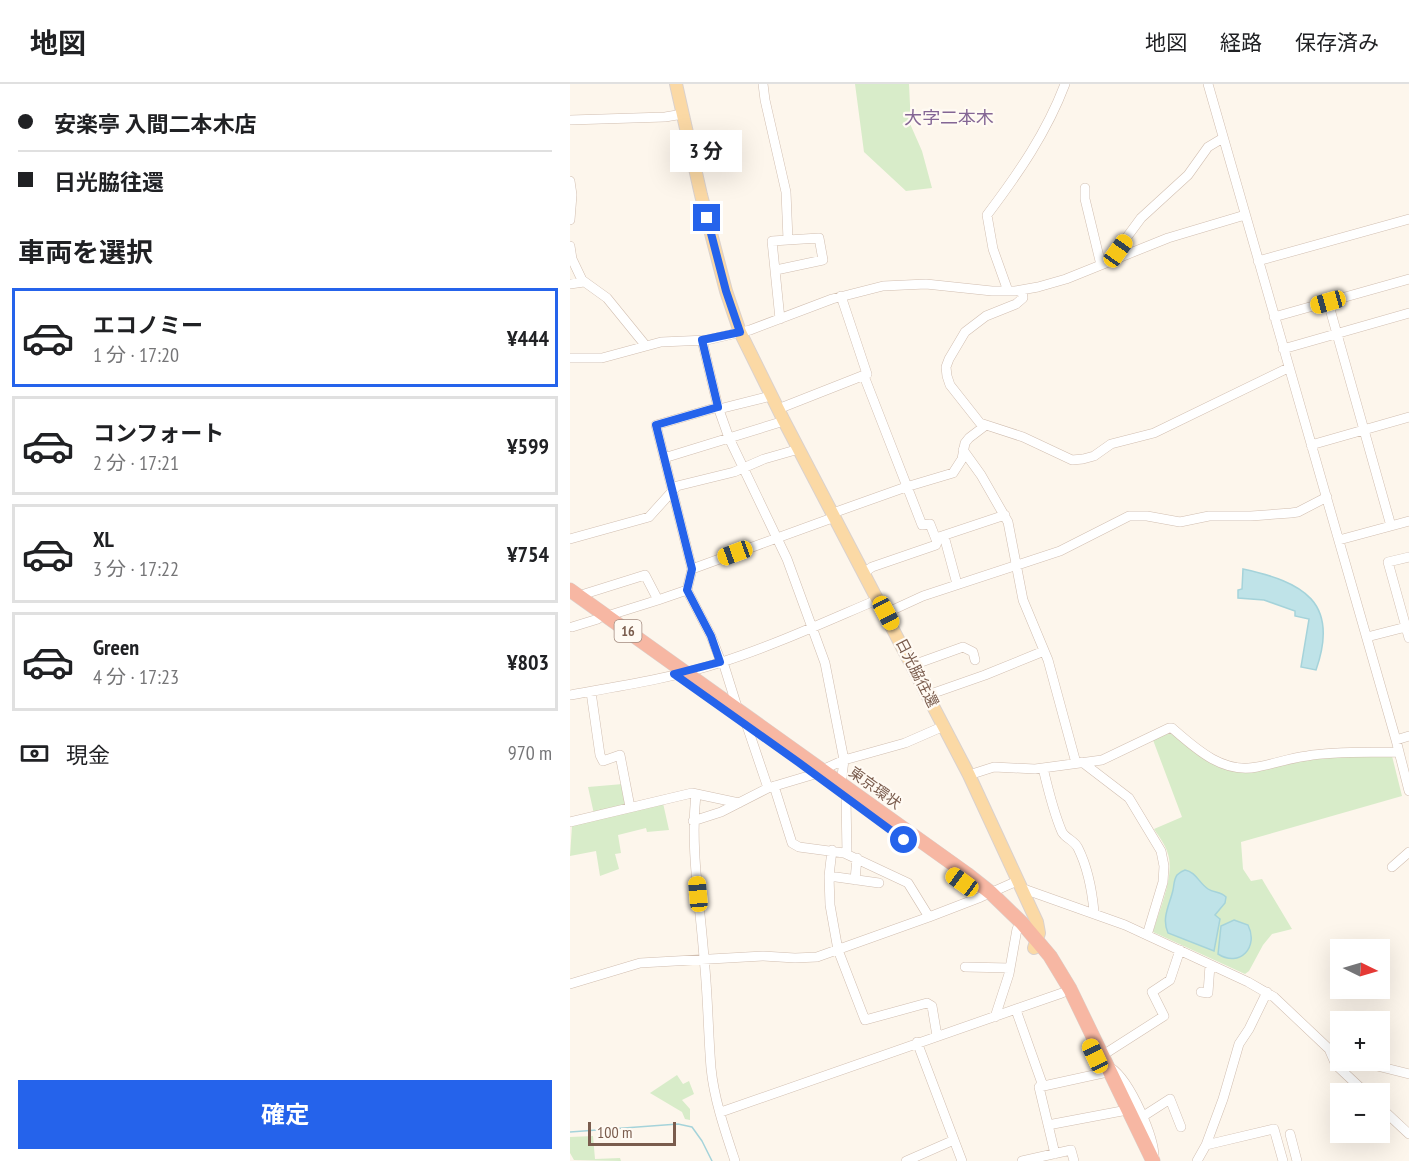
<!DOCTYPE html>
<html lang="ja">
<head>
<meta charset="utf-8">
<style>
  :root { --surface:#fff; --page:#f6f6f6; --text:#202124; --muted:#757577; --line:#e0e0e0; --accent:#2563eb }
  body { margin:0; font-family:"PT Sans Narrow","Noto Sans JP",sans-serif; background:var(--page); color:var(--text); height:100vh; display:flex; flex-direction:column; font-size:22px; white-space:nowrap }
  * { box-sizing:border-box; margin:0 }
  p { font-size:20px; color:var(--muted) }
  .icon { flex:none; width:33px; height:33px; fill:none; stroke:currentColor; stroke-width:2; stroke-linecap:round; stroke-linejoin:round }
  .map { position:relative; flex:1; overflow:hidden }
  .details { display:flex; flex-direction:column; background:var(--surface); width:570px }
  .details>* { flex:none }
  .hud { display:grid; align-content:center; height:132px; padding:0 18px; background:var(--surface) }
  .needle { width:39px; rotate:95deg }
  .controls { position:absolute; left:760px; top:855px; display:grid; gap:12px }
  .controls a { display:grid; place-items:center; width:60px; height:60px; border-radius:0px; background:var(--surface); box-shadow:0 6px 24px #0002; font-size:30px }
  .scale { position:absolute; left:18px; bottom:15px; width:88px; box-sizing:border-box; padding-left:6px; border:3px solid #7a5c4d; border-top:0; font-size:16px; line-height:21px; white-space:nowrap; color:#7a5c4d; -webkit-text-stroke:4px #fffaf3; paint-order:stroke }
  .end { position:absolute; width:27px; height:27px; margin:-14px; border:8px solid #2563eb; background:#fff; box-shadow:0 0 0 3px #fff }
  .from { border-radius:50% }
  .bubble { position:absolute; height:42px; border-radius:0px; background:var(--surface); box-shadow:0 6px 24px #0002; font-size:20px; font-weight:700; line-height:42px; text-align:center }
  .car { position:absolute; width:18px; height:36px; margin:-18px -9px; border-radius:8px; box-shadow:0 0 4px 2px #0007; background:linear-gradient(#f5c518 24%,#345 0 40%,#f5c518 0 76%,#345 0 86%,#f5c518 0) }
  .hud b { display:flex; align-items:center; gap:21px; height:57px; font-size:22px }
  .hud b+b { border-top:2px solid var(--line) }
  .hud i { width:15px; height:15px; background:var(--text) }
  ul { padding:0; list-style:none }
  li { display:flex; align-items:center; gap:18px; height:99px; margin:0 12px 9px; padding:0 6px; border:3px solid var(--line); border-radius:0px }
  li div { flex:1 }
  li b { display:block; font-size:22px }
  li em { font-style:normal; font-weight:700 }
  li.on { border-color:var(--accent) }
  li>.icon { width:54px; height:54px; stroke-width:1.5 }
  h2 { padding:0 18px; font-size:27px; line-height:72px }
  .pay { display:flex; align-items:center; gap:15px; height:66px; padding:0 18px; font-size:22px }
  .pay p { margin-inline-start:auto }
  .cta { display:flex; gap:12px; margin-top:auto; padding:12px 18px }
  .cta a { flex:1; height:69px; border-radius:0px; background:var(--accent); color:#fff; font-size:24px; font-weight:700; line-height:69px; text-align:center }
  header { display:flex; align-items:center; gap:36px; box-sizing:border-box; height:84px; padding:0 30px; background:var(--surface); border-bottom:2px solid var(--line) }
  header strong { font-size:28px }
  nav { display:flex; gap:33px; margin-inline-start:auto; font-size:21px }
  main { display:flex; flex:1; min-height:0 }
  .map>svg:first-child { display:block }
  .green { fill:#d8ecc9 }
  .water { fill:#bfe3e8; stroke:#a5d3da; stroke-width:1.5 }
  .lines { fill:none; stroke-linecap:round; stroke-linejoin:round }
  .stream { stroke:#a5d3da; stroke-width:1.5 }
  .minor-casing { stroke:#d1beb0; stroke-width:10 }
  .major-casing { stroke:#dad1cd; stroke-width:14 }
  .highway-casing { stroke:#dad1cd; stroke-width:15 }
  .minor { stroke:#fff; stroke-width:9 }
  .major { stroke:#fbd9a5; stroke-width:12 }
  .highway { stroke:#f7b7a3; stroke-width:14 }
  .route { stroke:#2563eb; stroke-width:8 }
  .labels { text-anchor:middle; stroke-width:4.5; stroke-linejoin:round; paint-order:stroke }
  .shield { fill:#fffaf3; stroke:#a28b7f; stroke-width:1.5 }
  .shield-label { font-size:14px; font-weight:bold; fill:#7a5c4d }
  .street-label { font-size:15px; fill:#7a5c4d; stroke:#fffaf3 }
  .quarter-label { font-size:18px; fill:#846695; stroke:#fffaf3 }
</style>
</head>
<body>
<header>
<strong>地図</strong>
<nav><a>地図</a><a>経路</a><a>保存済み</a></nav>
</header>
<main>
<section class="details">
<div class="hud">
<b><i class="from"></i>安楽亭 入間二本木店</b>
<b><i></i>日光脇往還</b>
</div>
<h2>車両を選択</h2>
<ul>
<li class="on"><svg class="icon" aria-label="car" viewBox="0 0 24 24"><path d="M5 17H2v-5l4-1 3-4h7l3 4 3 1v5h-3M9 17h6M6 11h13"/><circle cx="7" cy="17" r="2"/><circle cx="17" cy="17" r="2"/></svg><div><b>エコノミー</b><p>1 分 · 17:20</p></div><em>¥444</em></li>
<li><svg class="icon" aria-label="car" viewBox="0 0 24 24"><path d="M5 17H2v-5l4-1 3-4h7l3 4 3 1v5h-3M9 17h6M6 11h13"/><circle cx="7" cy="17" r="2"/><circle cx="17" cy="17" r="2"/></svg><div><b>コンフォート</b><p>2 分 · 17:21</p></div><em>¥599</em></li>
<li><svg class="icon" aria-label="car" viewBox="0 0 24 24"><path d="M5 17H2v-5l4-1 3-4h7l3 4 3 1v5h-3M9 17h6M6 11h13"/><circle cx="7" cy="17" r="2"/><circle cx="17" cy="17" r="2"/></svg><div><b>XL</b><p>3 分 · 17:22</p></div><em>¥754</em></li>
<li><svg class="icon" aria-label="car" viewBox="0 0 24 24"><path d="M5 17H2v-5l4-1 3-4h7l3 4 3 1v5h-3M9 17h6M6 11h13"/><circle cx="7" cy="17" r="2"/><circle cx="17" cy="17" r="2"/></svg><div><b>Green</b><p>4 分 · 17:23</p></div><em>¥803</em></li>
</ul>
<div class="pay"><svg class="icon" aria-label="cash" viewBox="0 0 24 24"><path d="M3 7h18v10H3z"/><circle cx="12" cy="12" r="2"/></svg>現金<p>970 m</p></div>
<div class="cta"><a>確定</a></div>
</section>
<div class="map">
<svg width="839" height="1077" viewBox="0 0 839 1077">
  <rect width="100%" height="100%" fill="#fdf6ec"/>
  <path class="green" d="M285,0h54l2,42 11,25 10,37 -26,3 -42,-39z
    M602,646l14,14 57,26 66,-14h83l10,40 -161,46 2,27 8,12 11,-2 30,50 -20,5 -9,11 -14,26 -4,3 -92,-42c6,-21 20,-53 16,-74 -2,-11 -9,-20 -15,-29l28,-12 -29,-77z
    M53,700l4,20 -33,10 -6,-27z
    M93,719l6,27 -22,2 -1,-4 -28,7 3,18 -6,1 4,15 -19,7 -4,-25 -26,5 2,-30z
    M107,991l6,9 6,-3 5,13 -12,6 8,9v11l-5,-1 -3,-7 -32,-19z
    M23,1052l2,23 25,-1 1,3 -47,-1 -4,-7v-16z"/>
  <path class="water" d="M673,485c60,13 97,33 73,101l-15,-3 8,-48 -14,-3v-5l-31,-11 -26,-2v-8l4,-1z
    M615,786c11,2 14,13 23,19 6,4 13,2 18,8l-1,6 -10,12 5,4 -6,32 -46,-18c-7,-15 2,-29 5,-43 1,-5 1,-11 4,-15 2,-2 5,-4 8,-5z
    M664,836l14,5c11,22 -8,43 -30,29l3,-28z"/>
  <g class="lines">
    <path class="stream" d="M0,1048l108,-8 14,3 10,14 10,20"/>
    <g class="minor-casing">
      <path id="minor" d="M193,0l2,16 21,92 2,48
        M638,0l188,656 13,51
        M0,36l95,-3 18,-3
        M0,97l2,14 -2,25
        M515,104v11l16,66
        M0,162l2,13 10,21 25,18 39,48
        M540,176l31,-42 47,-43 20,-28 15,-9
        M688,177l151,-42
        M206,186l47,-10 -4,-22 -47,3 8,78
        M0,200l14,-2
        M452,206l1,8 -7,6 -30,12 -21,16 -16,27 -3,8 1,9 3,9 30,38 43,14 49,23 11,-1 11,-3 17,-12 43,-11 134,-65
        M438,207l-15,-42 -6,-34c31,-41 60,-83 78,-131
        M758,218l63,224
        M704,233l135,-38
        M132,256l16,67 11,31 58,121 38,104 19,97 -3,24
        M713,265l126,-36
        M0,274h32l59,-16 46,-2 43,-10 82,-31 51,-13 43,-2 66,7h23l23,-4 28,-8 102,-41 77,-23
        M294,292l58,149 8,-1 7,18 -1,3 -64,22 -7,5
        M148,323l-62,18 36,144 -5,21 24,46 10,26
        M149,325l52,-13
        M208,325l89,-35 -26,-78
        M741,361l98,-28
        M393,366l18,25 27,47 15,78 25,60 28,103
        M94,374l120,-37
        M263,429l73,-26 47,-14 9,-14 3,-16 4,-5 17,-13
        M374,452l13,48
        M366,454l69,-23
        M0,455l79,-22 28,-31 57,-14 30,-13 35,-10
        M769,456l70,-19
        M839,473l-21,5 21,76
        M122,485l143,-52
        M8,512l67,-21 13,25 29,-10
        M316,529l37,-17 137,-45 69,-35h18l33,6 29,-6h42l40,-3 7,-1 29,-15
        M37,532l51,-16
        M2,543l26,-8
        M797,553l39,-10
        M153,578l15,48
        M343,581l50,-18 10,5 2,8
        M21,608l9,63 3,6 17,-6 10,52
        M0,611c51,-9 103,-17 152,-33 53,-17 105,-41 157,-63
        M358,611l57,-20 59,-24
        M177,642l21,62
        M826,656l13,-4
        M512,678l47,36 32,53 3,15 -1,16 -16,53
        M473,684c5,21 10,43 19,64 4,7 12,8 16,16 10,20 14,42 16,64
        M252,686l22,-10 61,-17 39,-17
        M399,691l25,-8 41,2 67,-9 67,-32h3c24,21 51,46 85,39 17,-3 33,-9 50,-11 29,-5 62,-3 92,-4
        M204,702l18,57 7,4 45,6 64,30 21,34
        M126,710c-6,54 4,109 8,164 4,37 4,73 7,110 3,31 14,63 24,93
        M276,714l1,56
        M123,737l28,-9 47,-24 47,-14
        M0,738l122,-29 47,10
        M262,766l-3,26 1,29 8,45 27,70 62,-17 5,3 5,30
        M822,783l17,-15
        M259,792l50,7
        M285,796l2,-22
        M451,804l104,37 123,57 26,15 55,52 12,7
        M395,883l45,1
        M0,900l70,-21 123,-7 32,2 22,-1 112,-40 52,-20 36,-16
        M631,908l7,1 2,-28
        M446,926l27,76
        M425,933l14,-43 8,-45
        M347,958l45,119
        M759,965l7,16 31,29
        M533,971l61,-39 -12,-24 18,-12 10,-30
        M783,976l56,14
        M541,984c19,13 45,71 43,93
        M810,1023l29,27
        M151,1028l341,-119
        M572,1033l28,-18 11,28
        M478,1041l74,-14
        M720,1050l7,27
        M636,1061l68,-16 9,32
        M485,1070l-16,-67 64,-14
        M336,1077l48,-21
        M452,1077l49,-11 3,11
        M627,1077l9,-16 17,-46 16,-55 10,-15 18,-37"/>
    </g>
    <g class="major-casing">
      <path id="major" d="M106,0l25,111 25,96 14,41 44,89 185,354 68,147 2,11 -5,15"/>
    </g>
    <g class="highway-casing">
      <path id="highway" d="M0,506l397,284 24,19 31,30 28,33 20,33 83,172"/>
    </g>
    <use href="#minor" class="minor"/>
    <use href="#major" class="major"/>
    <use href="#highway" class="highway"/>
  </g>
  <g class="lines">
    <path class="route" d="M137,134l19,73 14,41 -38,8 16,67 -62,18 36,144 -5,21 24,46 9,26 -46,12 124,88 106,78"/>
  </g>
  <g class="labels">
    <rect class="shield" x="44.5" y="536" width="27" height="22" rx="4.5"/>
    <g class="shield-label">
      <text x="58" y="552">16</text>
    </g>
    <g class="street-label">
      <text transform="translate(347 589) rotate(63)" y="5">日光脇往還</text>
      <text transform="translate(305 704) rotate(36)" y="5">東京環状</text>
    </g>
    <g class="quarter-label">
      <text x="379" y="40">大字二本木</text>
    </g>
  </g>
</svg>
<div class="controls">
<a><svg class="needle" viewBox="-14 -14 28 28"><path d="M0-13l5 13h-10z" fill="#e53935"/><path d="M0 13l5-13h-10z" fill="#757577"/></svg></a>
<a>+</a>
<a>−</a>
</div>
<div class="scale">100 m</div>
<i class="end from" style="left:334px;top:756px"></i>
<i class="end" style="left:137px;top:134px"></i>
<div class="bubble" style="left:100px;top:46px;width:72px">3 分</div>
<i class="car" style="left:548px;top:167px;rotate:35deg"></i>
<i class="car" style="left:758px;top:218px;rotate:254deg"></i>
<i class="car" style="left:165px;top:469px;rotate:250deg"></i>
<i class="car" style="left:316px;top:529px;rotate:152deg"></i>
<i class="car" style="left:392px;top:798px;rotate:306deg"></i>
<i class="car" style="left:128px;top:810px;rotate:355deg"></i>
<i class="car" style="left:525px;top:972px;rotate:335deg"></i>
</div>
</main>
</body>
</html>
